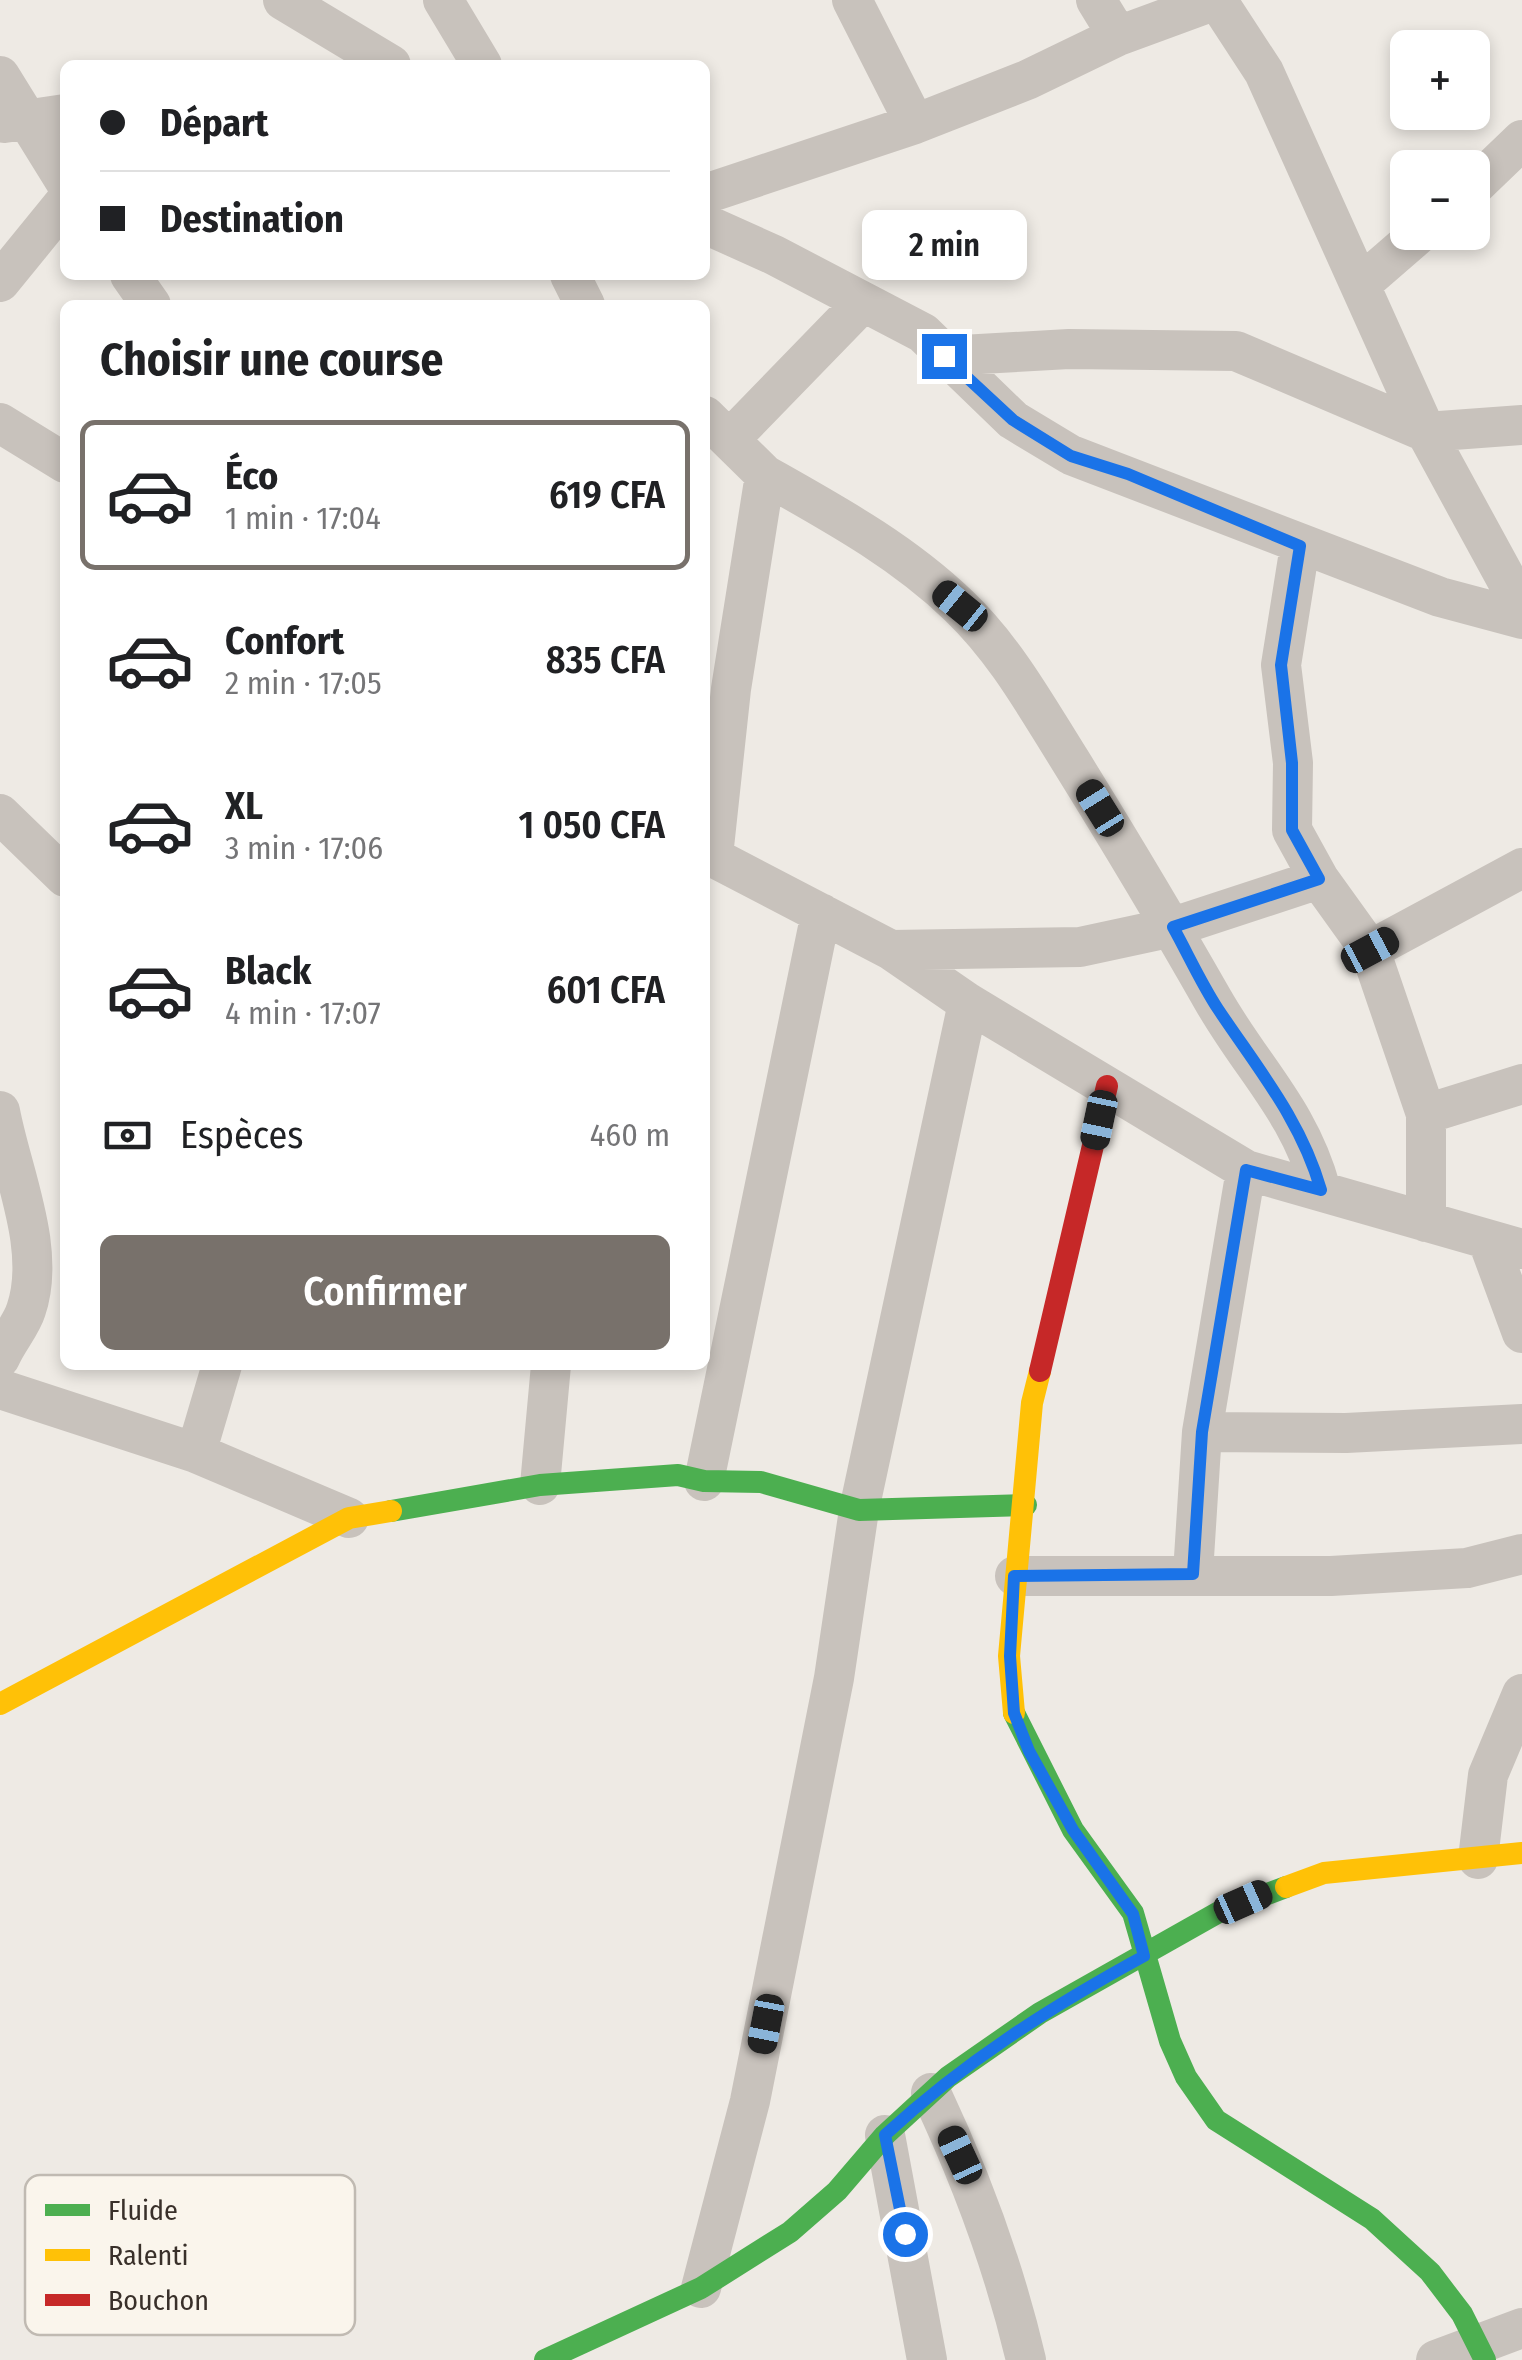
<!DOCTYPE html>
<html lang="fr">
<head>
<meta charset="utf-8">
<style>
  :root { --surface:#fff; --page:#f6f6f6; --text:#202124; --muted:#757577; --line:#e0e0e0; --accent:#78716b }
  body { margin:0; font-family:"Fira Sans Condensed",sans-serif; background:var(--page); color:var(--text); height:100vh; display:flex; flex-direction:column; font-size:38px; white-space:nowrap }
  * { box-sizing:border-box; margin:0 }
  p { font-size:32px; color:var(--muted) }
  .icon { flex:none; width:55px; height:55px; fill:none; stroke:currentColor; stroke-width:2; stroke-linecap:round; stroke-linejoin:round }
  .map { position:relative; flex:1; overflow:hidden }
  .details { position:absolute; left:60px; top:300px; width:650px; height:1070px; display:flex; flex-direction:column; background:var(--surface); border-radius:15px; box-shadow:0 5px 15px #0003 }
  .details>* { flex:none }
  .banner { position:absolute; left:60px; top:60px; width:650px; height:220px; border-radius:15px; box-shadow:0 5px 15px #0003; display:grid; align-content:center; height:220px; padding:0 40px; background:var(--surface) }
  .tools { position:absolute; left:1390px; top:30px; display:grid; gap:20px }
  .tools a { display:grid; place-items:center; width:100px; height:100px; border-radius:15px; background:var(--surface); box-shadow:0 5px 15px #0003; font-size:50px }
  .end { position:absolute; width:45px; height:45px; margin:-22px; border:12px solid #1a73e8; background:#fff; box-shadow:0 0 0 5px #fff }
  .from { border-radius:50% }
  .bubble { position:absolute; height:70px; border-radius:15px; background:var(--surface); box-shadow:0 5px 15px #0003; font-size:32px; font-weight:600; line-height:70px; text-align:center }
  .car { position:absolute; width:30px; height:60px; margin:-30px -15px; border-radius:12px; box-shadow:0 0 8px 2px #0007; background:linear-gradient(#222 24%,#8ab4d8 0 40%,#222 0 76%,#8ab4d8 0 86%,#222 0) }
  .banner b { display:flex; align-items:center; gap:35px; height:95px; font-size:38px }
  .banner b+b { border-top:2px solid var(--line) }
  .banner i { width:25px; height:25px; background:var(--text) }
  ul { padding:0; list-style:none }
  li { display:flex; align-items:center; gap:30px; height:150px; margin:0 20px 15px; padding:0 20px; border:5px solid transparent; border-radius:15px }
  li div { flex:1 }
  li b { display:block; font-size:38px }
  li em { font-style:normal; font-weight:600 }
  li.selected { border-color:var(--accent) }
  li>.icon { width:90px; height:90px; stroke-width:1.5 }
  h2 { padding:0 40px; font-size:45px; line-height:120px }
  .pay { display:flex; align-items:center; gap:25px; height:110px; padding:0 40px; font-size:38px }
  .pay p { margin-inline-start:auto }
  .action { display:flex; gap:20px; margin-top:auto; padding:20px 40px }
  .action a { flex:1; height:115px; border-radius:15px; background:var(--accent); color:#fff; font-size:40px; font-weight:600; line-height:115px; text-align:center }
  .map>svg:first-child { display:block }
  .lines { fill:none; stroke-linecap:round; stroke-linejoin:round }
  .street { stroke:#c8c2bc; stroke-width:40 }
  .fast { stroke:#4caf50; stroke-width:22 }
  .slow { stroke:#ffc107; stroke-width:22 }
  .jam { stroke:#c62828; stroke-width:22 }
  .route { stroke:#1a73e8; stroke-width:12 }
  .key { fill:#faf5ec; stroke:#c0bab2; stroke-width:2.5 }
  .key-label { font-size:28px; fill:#39302a }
</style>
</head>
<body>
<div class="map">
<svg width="1522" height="2360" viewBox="0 0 1522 2360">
  <rect width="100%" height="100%" fill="#eeeae4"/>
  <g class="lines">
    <path class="street" d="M283,0l108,65
      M443,0l39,65
      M852,0l63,124
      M1096,0l22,36
      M1217,0l47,72 162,360 96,176
      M0,76l65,105
      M4,123l61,-9
      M1472,188l50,-48
      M705,194l210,-70 112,-44 91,-44 98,-36
      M705,224l69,31 149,78 90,87 58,35 369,142 82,22
      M130,275l21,30
      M570,275l15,30
      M0,282l65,-80
      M1360,285l61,-53
      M944,356l125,-7 167,2 190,81 96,-7
      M705,416l60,59 -34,214 -18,167
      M0,423l65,40
      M731,438l132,-136
      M765,475c69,39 137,76 194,131 47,45 77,100 111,154 49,79 97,159 143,240 40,70 86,110 108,190
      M1300,546l-19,119 12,98 -1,67 27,49 51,71 56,164v108
      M0,814l65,63
      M705,853l186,97 77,53 278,167 276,79
      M891,950l189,-3 93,-20 146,-48
      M1370,950l152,-82
      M0,1111c11,60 47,138 26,199 -5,16 -19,31 -26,48
      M1426,1114l96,-30
      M1488,1241l34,92
      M0,1389l196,64 153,65
      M1202,1432l44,-262
      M196,1453l26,-88
      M704,1481l117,-568
      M540,1485l11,-120
      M1193,1573l9,-141 144,1 176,-9
      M1015,1576h316l136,-8 55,-14
      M1478,1859l10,-84 34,-81
      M931,2093c41,87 73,173 95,267
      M885,2135l42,225
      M701,2288l49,-187 84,-423 25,-168 109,-507
      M1436,2360l86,-32"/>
    <path class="fast" d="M391,1511l149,-26 138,-10 26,6 57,1 98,28 167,-5
      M1014,1713l59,117 60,83 37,128 16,36 30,43 156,99 58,53 32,42 23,46
      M545,2360l156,-72 89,-56 47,-41 48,-56 63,-58 92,-64 179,-101 67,-25"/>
    <path class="slow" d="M0,1704l349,-186 42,-7
      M1014,1713l-5,-57 23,-253 8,-32
      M1286,1887l38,-14 198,-20"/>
    <path class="jam" d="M1040,1371l67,-285"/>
  </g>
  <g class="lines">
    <path class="route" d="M905,2234l-20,-99c79,-73 164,-127 259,-179l-11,-42 -60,-84 -44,-79 -15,-38 -4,-57 4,-80 179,-2 9,-142 44,-262 75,20c-20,-70 -63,-121 -103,-181 -17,-26 -30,-55 -45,-82l146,-48 -27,-49v-67l-11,-98 19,-119 -172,-72 -57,-18 -58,-36 -69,-64"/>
  </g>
  <rect x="25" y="2175" width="330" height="160" rx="15" class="key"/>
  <rect x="45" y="2204" width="45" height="12" fill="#4caf50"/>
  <rect x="45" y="2249" width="45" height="12" fill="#ffc107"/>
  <rect x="45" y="2294" width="45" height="12" fill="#c62828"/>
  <g class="key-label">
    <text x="108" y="2220">Fluide</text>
    <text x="108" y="2265">Ralenti</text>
    <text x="108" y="2310">Bouchon</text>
  </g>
</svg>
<div class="tools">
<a>+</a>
<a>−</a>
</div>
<i class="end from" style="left:905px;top:2234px"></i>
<i class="end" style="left:944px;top:356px"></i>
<div class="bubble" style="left:862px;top:210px;width:165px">2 min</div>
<i class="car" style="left:960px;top:606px;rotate:309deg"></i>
<i class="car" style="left:1100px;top:808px;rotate:328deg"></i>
<i class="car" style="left:1370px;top:950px;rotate:62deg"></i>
<i class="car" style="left:1099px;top:1120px;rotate:192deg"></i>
<i class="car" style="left:1243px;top:1902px;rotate:66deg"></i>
<i class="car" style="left:766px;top:2024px;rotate:191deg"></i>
<i class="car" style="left:960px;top:2155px;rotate:335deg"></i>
<div class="banner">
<b><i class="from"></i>Départ</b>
<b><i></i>Destination</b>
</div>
<section class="details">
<h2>Choisir une course</h2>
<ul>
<li class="selected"><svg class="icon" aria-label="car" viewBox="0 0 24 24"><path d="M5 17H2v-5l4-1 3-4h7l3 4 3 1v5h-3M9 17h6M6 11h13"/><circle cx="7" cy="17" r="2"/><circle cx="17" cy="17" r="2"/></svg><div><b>Éco</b><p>1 min · 17:04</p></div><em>619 CFA</em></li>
<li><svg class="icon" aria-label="car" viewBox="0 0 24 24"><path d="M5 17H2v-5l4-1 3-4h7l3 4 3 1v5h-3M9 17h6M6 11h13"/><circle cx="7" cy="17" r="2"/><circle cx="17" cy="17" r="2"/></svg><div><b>Confort</b><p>2 min · 17:05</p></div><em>835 CFA</em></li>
<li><svg class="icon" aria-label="car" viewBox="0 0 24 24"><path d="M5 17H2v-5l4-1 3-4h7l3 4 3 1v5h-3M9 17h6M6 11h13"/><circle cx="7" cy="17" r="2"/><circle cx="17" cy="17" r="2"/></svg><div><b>XL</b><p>3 min · 17:06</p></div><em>1 050 CFA</em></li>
<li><svg class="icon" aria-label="car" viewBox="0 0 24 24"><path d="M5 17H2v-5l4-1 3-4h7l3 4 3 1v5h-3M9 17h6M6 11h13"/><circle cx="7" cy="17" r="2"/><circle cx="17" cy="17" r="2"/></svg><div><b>Black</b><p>4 min · 17:07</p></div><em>601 CFA</em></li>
</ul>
<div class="pay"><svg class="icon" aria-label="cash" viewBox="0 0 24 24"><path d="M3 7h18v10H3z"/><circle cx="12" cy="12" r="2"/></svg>Espèces<p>460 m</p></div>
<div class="action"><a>Confirmer</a></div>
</section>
</div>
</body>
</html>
